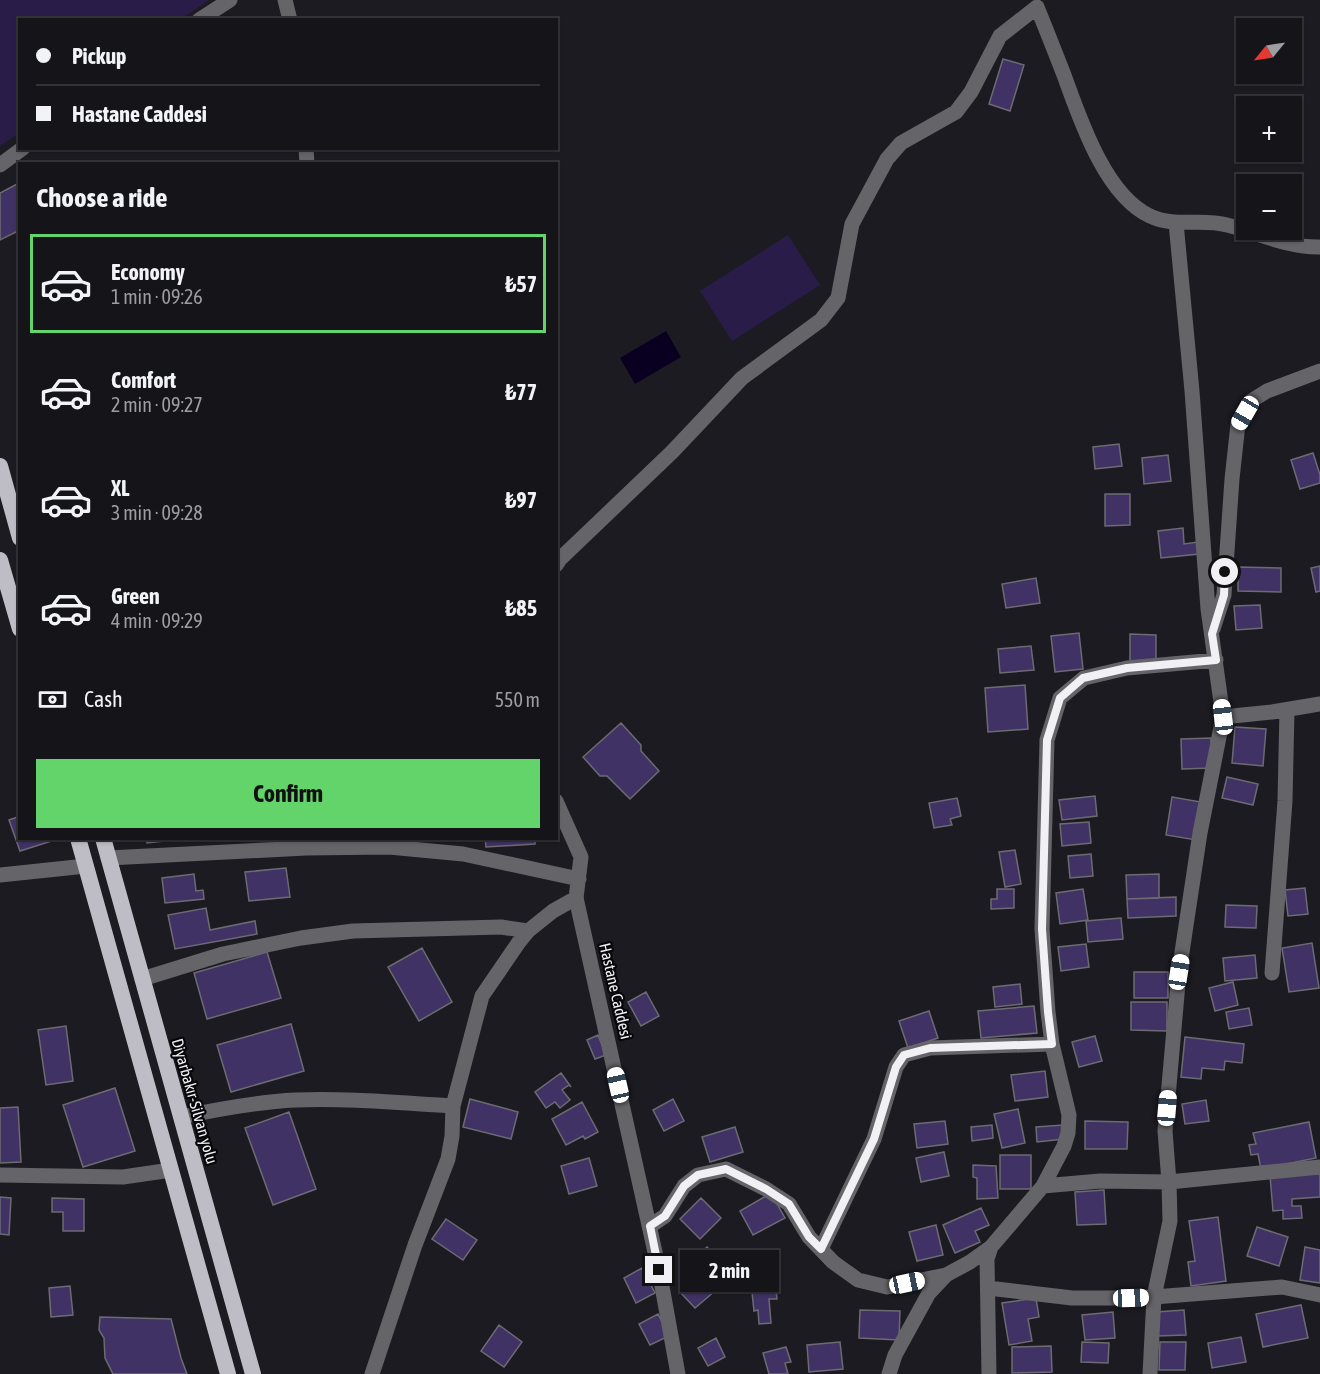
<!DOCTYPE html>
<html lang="en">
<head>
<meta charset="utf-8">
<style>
  :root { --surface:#151419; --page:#222126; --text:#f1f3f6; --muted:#9d9ea2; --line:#343338; --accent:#63d469 }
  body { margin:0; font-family:"Asap Condensed",sans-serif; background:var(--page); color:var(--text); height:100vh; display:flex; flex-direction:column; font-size:22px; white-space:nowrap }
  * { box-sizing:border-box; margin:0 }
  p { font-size:20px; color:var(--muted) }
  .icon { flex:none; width:33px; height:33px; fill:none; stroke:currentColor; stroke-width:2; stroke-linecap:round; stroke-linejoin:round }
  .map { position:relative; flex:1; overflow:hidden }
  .panel { position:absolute; left:18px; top:162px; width:540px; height:678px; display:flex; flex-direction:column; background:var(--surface); border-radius:0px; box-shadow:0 2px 4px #0004,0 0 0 2px var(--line) }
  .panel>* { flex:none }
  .banner { position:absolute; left:18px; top:18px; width:540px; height:132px; border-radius:0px; box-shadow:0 2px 4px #0004,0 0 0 2px var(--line); display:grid; align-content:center; height:132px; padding:0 18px; background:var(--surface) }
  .needle { width:39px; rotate:240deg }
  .fabs { position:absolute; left:1236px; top:18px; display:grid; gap:12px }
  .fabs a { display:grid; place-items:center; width:66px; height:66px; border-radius:0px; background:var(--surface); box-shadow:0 2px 4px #0004,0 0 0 2px var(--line); font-size:30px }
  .end { position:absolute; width:27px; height:27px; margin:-14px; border:8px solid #f1f0f5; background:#111; box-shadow:0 0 0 3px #111 }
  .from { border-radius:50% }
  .bubble { position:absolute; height:42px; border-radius:0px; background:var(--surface); box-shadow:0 2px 4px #0004,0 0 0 2px var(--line); font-size:20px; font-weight:700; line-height:42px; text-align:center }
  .car { position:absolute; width:18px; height:36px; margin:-18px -9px; border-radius:8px; box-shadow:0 0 4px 2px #0007; background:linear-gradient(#fff 24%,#345 0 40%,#fff 0 76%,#345 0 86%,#fff 0) }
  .banner b { display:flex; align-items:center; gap:21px; height:57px; font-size:22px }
  .banner b+b { border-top:2px solid var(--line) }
  .banner i { width:15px; height:15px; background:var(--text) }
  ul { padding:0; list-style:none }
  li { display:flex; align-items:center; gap:18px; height:99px; margin:0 12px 9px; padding:0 6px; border:3px solid transparent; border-radius:0px }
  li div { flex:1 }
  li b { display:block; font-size:22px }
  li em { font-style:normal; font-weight:700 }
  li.active { border-color:var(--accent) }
  li>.icon { width:54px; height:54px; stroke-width:1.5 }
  h2 { padding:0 18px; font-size:27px; line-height:72px }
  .pay { display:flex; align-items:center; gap:15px; height:66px; padding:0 18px; font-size:22px }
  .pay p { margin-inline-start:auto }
  .primary-button { display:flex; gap:12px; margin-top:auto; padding:12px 18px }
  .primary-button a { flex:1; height:69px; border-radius:0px; background:var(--accent); color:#111; font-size:24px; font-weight:700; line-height:69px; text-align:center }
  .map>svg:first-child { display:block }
  .green { fill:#2a1c49 }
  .water { fill:#090021 }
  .building { fill:#403265; stroke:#6c6b72; stroke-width:1.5 }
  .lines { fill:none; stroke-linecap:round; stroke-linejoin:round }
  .minor { stroke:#656468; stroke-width:15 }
  .tertiary { stroke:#656468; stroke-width:15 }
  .trunk { stroke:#bebcc4; stroke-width:16 }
  .route { stroke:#f1f0f5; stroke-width:8 }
  .labels { text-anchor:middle; stroke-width:4.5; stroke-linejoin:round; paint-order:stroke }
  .street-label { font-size:16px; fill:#f1f0f5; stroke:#070609 }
</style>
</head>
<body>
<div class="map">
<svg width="1320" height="1374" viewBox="0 0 1320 1374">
  <rect width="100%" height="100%" fill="#1c1b21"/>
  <path class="green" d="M0,0h209l-28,19 -161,1 -1,113 -19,13z
    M788,235l32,50 -88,56 -32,-50z"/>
  <path class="water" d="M666,331l15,26 -46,27 -15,-26z"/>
  <path class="building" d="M1003,59l21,6 -14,46 -21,-7z
    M19,183l1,47 -20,10v-47z
    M1119,444l3,22 -27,3 -2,-22z
    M1313,453l7,22v8l-20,6 -9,-29z
    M1168,455l3,26 -27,3 -2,-26z
    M1105,494h25v31l-25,1z
    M1183,528l1,16 14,-2 1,12 -38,4 -3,-27z
    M1320,566v25l-4,1 -5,-24z
    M1238,567l43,1v24l-43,-1z
    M1036,578l4,25 -34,5 -4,-24z
    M1260,605l2,23 -26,2 -2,-24z
    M1079,633l4,36 -28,3 -4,-36z
    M1130,634l26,1v26h-26z
    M1031,646l3,24 -34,3 -2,-24z
    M1025,685l3,44 -40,3 -3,-44z
    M621,723l20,22v6l18,20 -29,28 -23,-23h-7l-17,-19z
    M1235,727l31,2 -3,37 -31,-3z
    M1211,738l1,30 -30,1 -1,-30z
    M1227,777l31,7 -5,21 -31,-7z
    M1095,796l2,20 -35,4 -3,-20z
    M1172,797l29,5 -5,38 -30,-5z
    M957,798l4,18 -11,3 2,6 -18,3 -5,-25z
    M20,816v22l38,1 -38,12 -11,-31z
    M1089,822l2,21 -29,3 -2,-22z
    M147,838h46l-46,5z
    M485,838h50v6l-49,3z
    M1015,850l6,34 -16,3 -6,-35z
    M1091,854l2,22 -23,2 -2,-22z
    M286,868l4,29 -41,4 -4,-29z
    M194,874l2,17 7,-1 1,9 -39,4 -3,-25z
    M1159,874v24l-32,1 -1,-24z
    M1305,888l3,26 -20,2 -3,-26z
    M997,889h17v19l-23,1v-10h6z
    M1083,889l5,31 -28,4 -4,-31z
    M1176,897v19l-48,2 -1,-19z
    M1226,905l31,1 -1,22 -31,-1z
    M206,908l4,22 45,-9 2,13 -82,15 -7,-34z
    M1121,918l2,21 -35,3 -2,-21z
    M1312,943l7,45 -30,4 -7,-44z
    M1086,944l3,23 -28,4 -3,-24z
    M422,948l30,54 -33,19 -31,-54z
    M267,952l14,46 -74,21 -13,-46z
    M1255,955l2,23 -32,3 -2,-23z
    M1134,972h34v26h-34z
    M1233,982l5,23 -23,6 -6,-23z
    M1020,984l2,20 -27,3 -2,-20z
    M646,992l13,24 -18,10 -13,-24z
    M1131,1002h36v29l-36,-1z
    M1034,1006l3,27 -56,5 -3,-27z
    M1249,1008l3,17 -23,4 -3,-17z
    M929,1011l9,27 -30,10 -9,-27z
    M291,1024l13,47 -73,21 -14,-47z
    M66,1026l7,55 -27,4 -8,-55z
    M598,1035l8,20 -11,4 -8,-19z
    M1095,1036l7,25 -23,6 -7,-25z
    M1185,1037l59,7 -2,19 -17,-2 -1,9 -22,-2 -1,11 -20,-2z
    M1045,1071l3,26 -33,4 -4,-26z
    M561,1073l10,14 -2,-2 -7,5 8,10 -10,8 -5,-6 -9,6 -11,-16z
    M115,1088l20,63 -52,16 -20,-62z
    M470,1099l48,13 -7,27 -48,-12z
    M673,1099l11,22 -20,10 -11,-21z
    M1206,1100l3,21 -24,3 -3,-20z
    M582,1102l16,30 -13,7 -2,-3 -17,9 -14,-26z
    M18,1107l3,55 -21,1v-55z
    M1018,1109l7,34 -23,5 -8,-34z
    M289,1112l27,77 -43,16 -28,-77z
    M945,1121l3,23 -31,4 -3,-24z
    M1085,1121l43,1 -1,27h-42z
    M1309,1122l7,36 -55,11 -3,-15 -7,1 -2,-10 7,-1 -3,-11z
    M992,1125l1,13 -21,3 -1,-14z
    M1063,1125l1,14 -27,3 -1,-15z
    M735,1127l8,25 -33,10 -8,-25z
    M944,1152l5,24 -28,6 -5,-24z
    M1000,1155h31v34h-31z
    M589,1158l8,28 -28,8 -8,-28z
    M973,1165l23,1 2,32 -21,1v-21l-4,-1z
    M1320,1174v23l-28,2v7h9l1,12 -19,1v-9l-10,1 -3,-35z
    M1104,1190l2,34 -29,1 -2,-33z
    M771,1193l14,25 -32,17 -13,-24z
    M0,1197l11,1 -2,37 -9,-1z
    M52,1198l32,1v32h-21v-19h-11z
    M701,1198l20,20 -21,21 -20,-20z
    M981,1208l8,17 -14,6 5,11 -25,11 -12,-28z
    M1218,1217l8,64 -35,5 -3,-24 7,-1 -6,-40z
    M446,1219l31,21 -14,20 -31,-21z
    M936,1225l7,30 -26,6 -8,-29z
    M1257,1227l31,10 -9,29 -32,-10z
    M707,1247l16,18 -17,16 9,10 -20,17 -15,-16 10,-9 -10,-11z
    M1305,1247l15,3v33l-20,-3z
    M642,1268l13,25 -19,10 -12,-25z
    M774,1272l3,27h-8l2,24 -12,1 -1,-14 -4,1 -4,-37z
    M70,1286l3,29 -22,2 -2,-29z
    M1036,1298l3,19 -11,2 4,22 -23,4 -7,-42z
    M1301,1305l7,33 -45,9 -7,-33z
    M860,1310l40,1 -1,29 -40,-2z
    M1184,1310l2,25 -29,1 -1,-24z
    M1113,1312l2,26 -30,2 -3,-25z
    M658,1314l11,22 -19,9 -11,-21z
    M100,1317l71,2 10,39 6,16h-74l-8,-16 -1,-20 -5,-8z
    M499,1325l23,17 -18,25 -23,-16z
    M1241,1337l5,25 -34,6 -4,-25z
    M716,1338l9,19 -17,9 -10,-18z
    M840,1342l3,27 -34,3 -2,-27z
    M1082,1342l27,1 -1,20 -27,-1z
    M1160,1342h26l-1,28h-26z
    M1051,1346l1,26 -40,1v-26z
    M786,1347l5,15 -6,1 3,11h-19l-6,-21z"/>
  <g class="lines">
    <path class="minor" d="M285,0l5,20
      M306,148l1,16
      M556,565l4,-6 112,-107 70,-74 79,-58 17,-22 14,-74 35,-65 14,-16 55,-31 15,-20 29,-56 37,-29c9,22 18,45 27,68 16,44 41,120 86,141 25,12 51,2 77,9 30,7 61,23 93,22
      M1213,629l11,-34 8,-116 6,-55 13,-23 16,-10 53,-20
      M1223,717l49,-5 48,-8
      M108,858l198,-10 83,-1 74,7 116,25
      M0,875l86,-9
      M1272,973l13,-172 2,-91
      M142,979l81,-25 78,-16 52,-7 148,-4 27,4
      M181,1117c38,-8 76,-15 114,-17 53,-2 105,3 158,6
      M0,1175l123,2 48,-7
      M1043,1186l57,-5 69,1 151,-15
      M650,1226l15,-10 19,-30 14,-11 28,-6 40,20 23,15 20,33 24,25 25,18 29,7 59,-12
      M821,1249l53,-110 22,-72 8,-12 26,-7 122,-4
      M988,1288l84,10h37l45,-1 128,-10 38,8
      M372,1374l43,-129 33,-86 4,-23 1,-30 29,-110 37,-54 9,-11 25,-20 23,-13 5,-41 -25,-56
      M889,1374l6,-19 34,-62 17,-18 24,-13 21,-15 52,-61 21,-40 4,-13 1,-18 -17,-71 -4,-32 -6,-83 5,-189 13,-42 24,-20 43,-10 89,-8
      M989,1374l-2,-115 4,-12
      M1150,1374l4,-77 16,-76 -1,-39 -4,-51 14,-159 21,-139 23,-116 -15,-108 -16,-218 -16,-168"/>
    <path class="tertiary" d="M199,20l31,-20
      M0,165l23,-17
      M576,898l83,372 19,104"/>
    <path class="trunk" d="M0,466l20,72
      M0,560l20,69
      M78,838l150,536
      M103,838l150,536"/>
  </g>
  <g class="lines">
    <path class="route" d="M659,1270l-9,-44 15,-10 19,-30 14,-11 28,-6 40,20 23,15 20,33 12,12 53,-110 22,-72 8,-12 26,-7 122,-4 -4,-32 -6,-83 5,-189 13,-42 23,-20 44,-10 89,-8 -4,-26 12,-39 1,-23"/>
  </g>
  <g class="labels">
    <g class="street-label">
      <text transform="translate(616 991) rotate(77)" y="6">Hastane Caddesi</text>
      <text transform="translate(195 1101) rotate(74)" y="6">Diyarbakır-Silvan yolu</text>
    </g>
  </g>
</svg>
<div class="fabs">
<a><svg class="needle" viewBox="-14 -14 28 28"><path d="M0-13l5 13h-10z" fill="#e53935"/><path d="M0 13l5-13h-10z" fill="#9d9ea2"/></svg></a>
<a>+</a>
<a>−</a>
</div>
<i class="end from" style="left:1225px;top:572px"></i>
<i class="end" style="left:659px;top:1270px"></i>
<div class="bubble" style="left:680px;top:1250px;width:99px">2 min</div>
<i class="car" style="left:1245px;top:413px;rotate:210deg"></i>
<i class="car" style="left:1223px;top:717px;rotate:353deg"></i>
<i class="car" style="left:1179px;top:972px;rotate:9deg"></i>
<i class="car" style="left:618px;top:1085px;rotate:347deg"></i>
<i class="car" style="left:1167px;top:1108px;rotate:5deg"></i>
<i class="car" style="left:907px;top:1283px;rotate:78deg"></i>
<i class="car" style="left:1131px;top:1298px;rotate:88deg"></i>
<div class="banner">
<b><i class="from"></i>Pickup</b>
<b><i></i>Hastane Caddesi</b>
</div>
<section class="panel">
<h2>Choose a ride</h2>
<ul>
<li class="active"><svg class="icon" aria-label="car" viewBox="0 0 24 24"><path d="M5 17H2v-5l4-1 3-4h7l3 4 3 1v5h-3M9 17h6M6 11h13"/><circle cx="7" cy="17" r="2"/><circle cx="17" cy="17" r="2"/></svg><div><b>Economy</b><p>1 min · 09:26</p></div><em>₺57</em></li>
<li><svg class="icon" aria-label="car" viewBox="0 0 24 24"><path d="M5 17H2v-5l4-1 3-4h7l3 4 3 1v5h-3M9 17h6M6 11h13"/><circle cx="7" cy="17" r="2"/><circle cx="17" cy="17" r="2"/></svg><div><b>Comfort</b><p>2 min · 09:27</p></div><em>₺77</em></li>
<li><svg class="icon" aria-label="car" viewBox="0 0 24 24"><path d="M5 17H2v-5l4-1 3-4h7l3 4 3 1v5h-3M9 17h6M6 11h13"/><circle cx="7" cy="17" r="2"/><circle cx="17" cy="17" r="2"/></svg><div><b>XL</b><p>3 min · 09:28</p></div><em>₺97</em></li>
<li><svg class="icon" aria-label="car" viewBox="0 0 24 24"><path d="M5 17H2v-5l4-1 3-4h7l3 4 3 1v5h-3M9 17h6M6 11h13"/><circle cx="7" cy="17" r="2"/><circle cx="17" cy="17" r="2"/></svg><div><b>Green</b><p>4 min · 09:29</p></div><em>₺85</em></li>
</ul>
<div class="pay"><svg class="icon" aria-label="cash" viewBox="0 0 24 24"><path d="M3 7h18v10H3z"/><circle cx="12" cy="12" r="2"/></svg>Cash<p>550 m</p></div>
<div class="primary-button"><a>Confirm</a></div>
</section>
</div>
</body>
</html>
